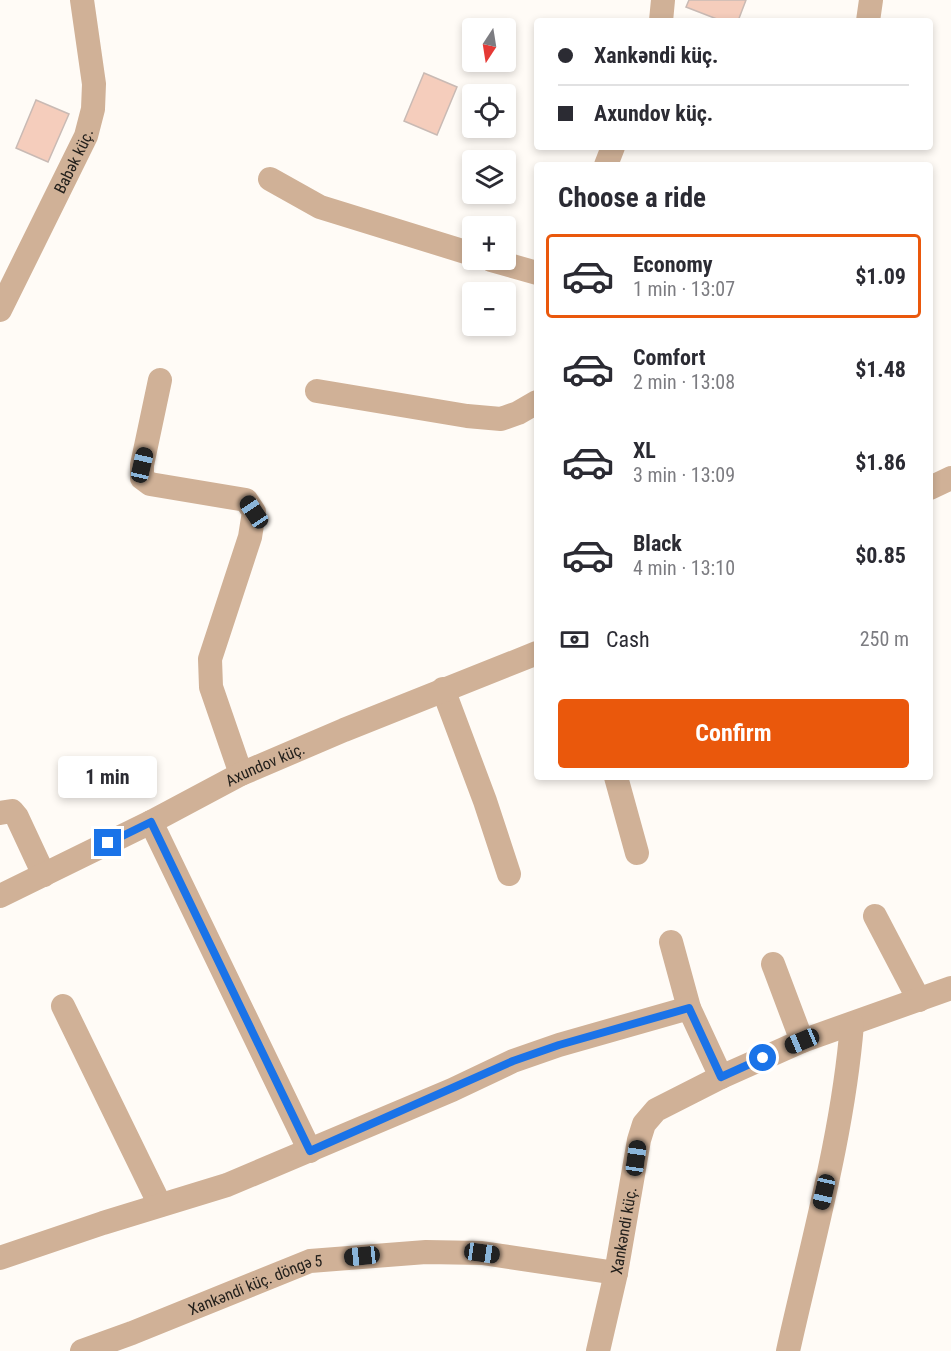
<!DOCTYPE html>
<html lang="en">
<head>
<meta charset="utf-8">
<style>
  :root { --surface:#fff; --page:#f7f7f7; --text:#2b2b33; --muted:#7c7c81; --line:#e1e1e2; --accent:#ea580c }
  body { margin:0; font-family:"Roboto Condensed",sans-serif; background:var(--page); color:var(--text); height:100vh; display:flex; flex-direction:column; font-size:22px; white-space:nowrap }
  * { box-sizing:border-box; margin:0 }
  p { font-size:20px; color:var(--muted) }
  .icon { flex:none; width:33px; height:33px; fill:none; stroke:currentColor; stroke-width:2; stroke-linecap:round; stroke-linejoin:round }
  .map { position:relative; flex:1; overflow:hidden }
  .side { position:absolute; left:534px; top:162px; width:399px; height:618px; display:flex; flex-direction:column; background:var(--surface); border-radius:6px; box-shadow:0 3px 9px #0003 }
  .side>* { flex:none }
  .banner { position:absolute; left:534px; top:18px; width:399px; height:132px; border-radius:6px; box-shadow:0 3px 9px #0003; display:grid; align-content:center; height:132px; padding:0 24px; background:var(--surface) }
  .needle { width:39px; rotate:192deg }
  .fabs { position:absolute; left:462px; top:18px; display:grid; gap:12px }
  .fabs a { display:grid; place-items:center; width:54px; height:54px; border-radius:6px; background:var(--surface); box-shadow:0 3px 9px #0003; font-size:30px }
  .end { position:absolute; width:27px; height:27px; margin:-14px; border:8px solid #1a73e8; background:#fff; box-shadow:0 0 0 3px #fff }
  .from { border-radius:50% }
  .bubble { position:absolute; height:42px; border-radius:6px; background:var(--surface); box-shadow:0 3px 9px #0003; font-size:20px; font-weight:700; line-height:42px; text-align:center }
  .car { position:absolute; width:18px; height:36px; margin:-18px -9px; border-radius:8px; box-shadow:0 0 4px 2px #0007; background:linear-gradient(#222 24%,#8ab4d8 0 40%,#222 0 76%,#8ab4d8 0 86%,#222 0) }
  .banner b { display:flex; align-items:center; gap:21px; height:57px; font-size:22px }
  .banner b+b { border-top:2px solid var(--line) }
  .banner i { width:15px; height:15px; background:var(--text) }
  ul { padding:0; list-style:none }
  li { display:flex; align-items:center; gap:18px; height:84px; margin:0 12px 9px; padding:0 12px; border:3px solid transparent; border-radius:6px }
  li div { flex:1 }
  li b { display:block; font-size:22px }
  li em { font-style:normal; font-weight:700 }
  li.on { border-color:var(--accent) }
  li>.icon { width:54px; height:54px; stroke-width:1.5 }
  h2 { padding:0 24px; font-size:27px; line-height:72px }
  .pay { display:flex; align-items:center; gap:15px; height:66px; padding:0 24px; font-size:22px }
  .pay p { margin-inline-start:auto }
  .cta { display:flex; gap:12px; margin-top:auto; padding:12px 24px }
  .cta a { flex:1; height:69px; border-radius:6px; background:var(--accent); color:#fff; font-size:24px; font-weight:700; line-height:69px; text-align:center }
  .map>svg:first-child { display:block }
  .building { fill:#f5cdbc; stroke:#c9bab4; stroke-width:1.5 }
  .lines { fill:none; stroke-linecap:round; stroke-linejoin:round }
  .minor { stroke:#d0b197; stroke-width:24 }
  .route { stroke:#1a73e8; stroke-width:8 }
  .labels { text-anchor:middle; stroke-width:5; stroke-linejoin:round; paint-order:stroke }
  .street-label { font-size:16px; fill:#23201c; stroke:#fffbf6 }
</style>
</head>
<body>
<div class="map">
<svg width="951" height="1351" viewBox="0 0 951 1351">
  <rect width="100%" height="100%" fill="#fffbf6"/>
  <path class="building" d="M689,0h57l-8,21h-16l-36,-14z
    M424,73l33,14 -20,48 -33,-14z
    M36,100l33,14 -21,48 -32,-14z"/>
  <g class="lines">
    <g class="minor">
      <path d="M661,21l2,-21"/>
      <path d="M868,21l3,-21"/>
      <path d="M606,165l7,-18"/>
      <path d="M270,179l50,28 152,47"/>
      <path d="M491,260l46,13"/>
      <path id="s1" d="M0,310l86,-174 7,-27 1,-25 -12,-84"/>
      <path d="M160,380l-18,85v13l8,6 96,16 8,12 -4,25 -40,122 1,28 30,87"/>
      <path d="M317,391l150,25 34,3 17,-6 19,-11"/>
      <path d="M930,488l21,-10"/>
      <path d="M443,689l42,112 24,73"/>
      <path d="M616,777l21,76"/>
      <path d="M0,813l12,-2 5,6 27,58"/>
      <path d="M151,822l159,329"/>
      <path id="s2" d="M0,896l151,-74 90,-48 103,-44 193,-77"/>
      <path d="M875,916l44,84"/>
      <path d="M671,942l18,66"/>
      <path d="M773,964l29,77"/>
      <path d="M63,1006l97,199"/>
      <path d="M0,1258l103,-35 124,-38 225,-95 61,-29 46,-16 130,-37 32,69"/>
      <path id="s3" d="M82,1351l50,-18 178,-72 116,-9 56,1 134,20"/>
      <path id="s4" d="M598,1351l18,-78 23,-133 5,-16 12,-14 65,-33 81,-36 149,-53"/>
      <path d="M788,1351c24,-108 55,-216 64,-327"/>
    </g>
  </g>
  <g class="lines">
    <path class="route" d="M108,843l43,-21 159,329 203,-90 46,-16 130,-37 32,69 42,-19"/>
  </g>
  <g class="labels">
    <g class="street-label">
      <text dy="6" stroke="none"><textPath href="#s1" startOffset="166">Babək küç.</textPath></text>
      <text dy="6" stroke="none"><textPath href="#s2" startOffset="296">Axundov küç.</textPath></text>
      <text dy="6" stroke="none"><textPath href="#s4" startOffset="123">Xankəndi küç.</textPath></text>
      <text dy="6" stroke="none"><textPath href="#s3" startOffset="186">Xankəndi küç. döngə 5</textPath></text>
    </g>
  </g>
</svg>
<div class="fabs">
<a><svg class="needle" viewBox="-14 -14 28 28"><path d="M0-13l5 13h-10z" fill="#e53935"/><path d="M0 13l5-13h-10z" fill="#7c7c81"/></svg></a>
<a><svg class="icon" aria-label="locate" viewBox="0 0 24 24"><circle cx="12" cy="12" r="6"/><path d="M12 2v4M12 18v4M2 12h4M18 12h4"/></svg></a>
<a><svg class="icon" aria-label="layers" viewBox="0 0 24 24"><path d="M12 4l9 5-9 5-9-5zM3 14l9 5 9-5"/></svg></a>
<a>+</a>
<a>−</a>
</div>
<i class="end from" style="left:763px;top:1058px"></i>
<i class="end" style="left:108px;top:843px"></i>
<div class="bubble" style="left:58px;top:756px;width:99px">1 min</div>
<i class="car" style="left:142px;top:465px;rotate:13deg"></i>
<i class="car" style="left:254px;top:512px;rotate:326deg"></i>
<i class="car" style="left:802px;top:1041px;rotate:247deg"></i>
<i class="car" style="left:636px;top:1158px;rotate:8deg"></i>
<i class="car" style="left:824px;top:1192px;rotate:193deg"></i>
<i class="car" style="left:482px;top:1253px;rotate:98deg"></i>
<i class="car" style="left:362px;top:1256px;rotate:264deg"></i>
<div class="banner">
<b><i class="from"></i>Xankəndi küç.</b>
<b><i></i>Axundov küç.</b>
</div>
<section class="side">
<h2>Choose a ride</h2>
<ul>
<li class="on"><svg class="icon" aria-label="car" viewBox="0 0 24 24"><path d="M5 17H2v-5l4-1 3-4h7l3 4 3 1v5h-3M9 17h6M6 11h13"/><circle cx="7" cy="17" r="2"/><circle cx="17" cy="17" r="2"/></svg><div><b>Economy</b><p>1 min · 13:07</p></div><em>$1.09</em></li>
<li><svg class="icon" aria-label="car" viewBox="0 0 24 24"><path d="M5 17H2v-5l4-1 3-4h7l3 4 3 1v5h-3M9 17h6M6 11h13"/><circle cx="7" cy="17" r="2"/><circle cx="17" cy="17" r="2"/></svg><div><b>Comfort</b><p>2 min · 13:08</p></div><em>$1.48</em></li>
<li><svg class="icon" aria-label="car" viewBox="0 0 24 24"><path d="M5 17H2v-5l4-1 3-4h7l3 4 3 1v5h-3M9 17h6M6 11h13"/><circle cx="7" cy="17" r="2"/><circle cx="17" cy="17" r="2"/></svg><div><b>XL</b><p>3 min · 13:09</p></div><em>$1.86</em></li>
<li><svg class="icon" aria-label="car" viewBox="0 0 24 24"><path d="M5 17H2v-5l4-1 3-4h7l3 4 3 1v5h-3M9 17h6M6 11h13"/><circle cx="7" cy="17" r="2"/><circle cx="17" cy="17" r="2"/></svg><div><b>Black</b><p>4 min · 13:10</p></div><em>$0.85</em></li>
</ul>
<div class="pay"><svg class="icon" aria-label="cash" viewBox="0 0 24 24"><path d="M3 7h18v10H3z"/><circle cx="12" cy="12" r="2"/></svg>Cash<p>250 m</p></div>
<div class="cta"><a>Confirm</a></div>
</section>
</div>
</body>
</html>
